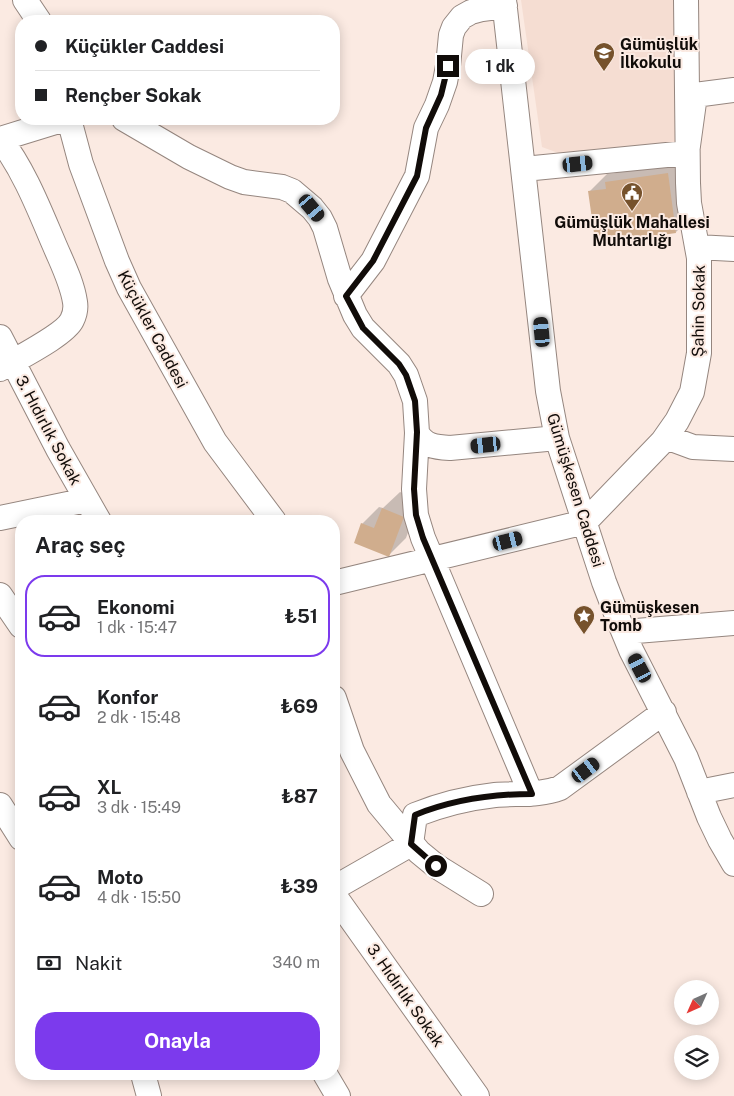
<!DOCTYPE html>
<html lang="tr">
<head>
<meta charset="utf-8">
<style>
  :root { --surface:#fff; --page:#f6f6f6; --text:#202124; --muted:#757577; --line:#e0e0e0; --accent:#7c3aed }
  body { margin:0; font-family:"Public Sans",sans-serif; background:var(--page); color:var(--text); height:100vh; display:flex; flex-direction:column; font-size:19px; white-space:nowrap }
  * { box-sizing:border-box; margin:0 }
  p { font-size:16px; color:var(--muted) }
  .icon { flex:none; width:28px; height:28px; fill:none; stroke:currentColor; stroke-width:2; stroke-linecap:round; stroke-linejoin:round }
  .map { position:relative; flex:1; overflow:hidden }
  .sheet { position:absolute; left:15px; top:515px; width:325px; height:565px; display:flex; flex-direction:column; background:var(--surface); border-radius:20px; box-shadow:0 2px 12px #0003 }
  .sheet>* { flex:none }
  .hud { position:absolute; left:15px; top:15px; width:325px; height:110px; border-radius:20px; box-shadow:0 2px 12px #0003; display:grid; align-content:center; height:110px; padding:0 20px; background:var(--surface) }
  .needle { width:32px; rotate:225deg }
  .tools { position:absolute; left:674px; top:980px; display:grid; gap:10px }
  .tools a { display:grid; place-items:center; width:45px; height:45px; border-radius:50%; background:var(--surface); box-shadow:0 2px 12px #0003; font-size:25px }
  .end { position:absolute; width:22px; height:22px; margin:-11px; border:6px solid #110c09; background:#fff; box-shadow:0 0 0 2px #fff }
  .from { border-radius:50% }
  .bubble { position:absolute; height:35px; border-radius:18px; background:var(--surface); box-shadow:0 2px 12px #0003; font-size:16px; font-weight:700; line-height:35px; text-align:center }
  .car { position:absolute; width:15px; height:30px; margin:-15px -8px; border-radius:6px; box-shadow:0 0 4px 1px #0007; background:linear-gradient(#222 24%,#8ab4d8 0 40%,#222 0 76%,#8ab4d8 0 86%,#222 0) }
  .hud b { display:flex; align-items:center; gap:18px; height:48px; font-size:19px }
  .hud b+b { border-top:1px solid var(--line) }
  .hud i { width:12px; height:12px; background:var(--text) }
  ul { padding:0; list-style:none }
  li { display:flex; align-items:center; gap:15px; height:82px; margin:0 10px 8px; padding:0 10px; border:2px solid transparent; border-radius:20px }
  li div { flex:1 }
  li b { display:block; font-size:19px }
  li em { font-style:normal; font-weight:700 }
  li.selected { border-color:var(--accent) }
  li>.icon { width:45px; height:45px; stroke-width:1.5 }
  h2 { padding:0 20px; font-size:22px; line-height:60px }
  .pay { display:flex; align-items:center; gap:12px; height:55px; padding:0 20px; font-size:19px }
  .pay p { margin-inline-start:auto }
  .action { display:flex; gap:10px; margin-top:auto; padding:10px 20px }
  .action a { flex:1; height:58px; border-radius:20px; background:var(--accent); color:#fff; font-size:20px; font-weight:700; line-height:58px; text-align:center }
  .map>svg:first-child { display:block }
  .built { fill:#f5ddd2 }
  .shadow { fill:#0003 }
  .building { fill:#d0ad8d }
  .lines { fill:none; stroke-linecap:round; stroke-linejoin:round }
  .minor-casing { stroke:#95867f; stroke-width:26 }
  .minor { stroke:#fff; stroke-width:24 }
  .route { stroke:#110c09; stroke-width:6 }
  .labels { text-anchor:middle; stroke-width:4; stroke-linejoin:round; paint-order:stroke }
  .poi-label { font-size:16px; font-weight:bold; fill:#110c09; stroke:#fbeae2; text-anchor:start }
  .street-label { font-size:16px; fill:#110c09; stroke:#fbeae2 }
</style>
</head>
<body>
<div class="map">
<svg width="734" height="1096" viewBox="0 0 734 1096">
  <rect width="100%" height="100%" fill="#fbeae2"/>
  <path class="built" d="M521,0h155l2,144 -106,14 -30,-11z"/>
  <path class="shadow" d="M684,157l9,58 -17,17 -86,-41 17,-17 9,-1 8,-8z
    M400,492l20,8 -14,38 -17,17 -27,-31 17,-17 4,1z"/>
  <path class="building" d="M668,173l8,60 -63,9 -1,-4 -17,2 -7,-49 18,-2 -1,-7z
    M382,508l22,9 -15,40 -35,-14 7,-20 13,5z"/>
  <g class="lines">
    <g class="minor-casing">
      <path id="minor" d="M25,0l14,21
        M504,0l44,391 9,47 47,144 15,39 12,29 55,108 23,59 11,23 14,24
        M69,119l12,45 36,97 12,27 86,154 59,79
        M124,119l65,38 41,20 14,5 38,5 10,4 20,17 8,10 5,10 15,51 15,36 8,13 36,36 7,11 9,26 2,32 -3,56 2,26 7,23 108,256
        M0,139c24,31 39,70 54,105 8,19 18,38 21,58 1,6 0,12 -3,18 -7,15 -56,39 -72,49
        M0,139l65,-20
        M524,169l163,-16 8,-58 39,-5
        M697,247l37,2
        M346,296l27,-35 44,-85 9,-48 11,-23 8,-23 3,-16 3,-31 3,-8 8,-10 9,-5 11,-3 23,-3
        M0,337l58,112 41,72
        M417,433c8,13 17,14 33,15l107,-10
        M666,437l27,10 41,2
        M0,518l87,-18
        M334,583l251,-61 78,-81 14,-20 15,-29 7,-39v-95l-10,-55 -1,-20 -2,-183
        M0,595l21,31
        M624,632l110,-9
        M334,698l18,53 27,53 40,48 17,14 45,28
        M699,792l35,-7
        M0,805l21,33
        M334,888l77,-44 4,-29c25,-10 53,-17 80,-20 22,-2 44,1 65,-7l104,-76
        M334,895l143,201
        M143,1074l6,22
        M325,1074l13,22"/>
    </g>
    <use href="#minor" class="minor"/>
  </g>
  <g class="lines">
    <path class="route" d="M436,866l-25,-22 4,-29c37,-15 77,-21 117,-21l-109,-256 -7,-23 -2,-26 3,-57 -2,-31 -9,-26 -7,-11 -36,-36 -17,-32 27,-35 44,-85 9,-48 15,-33 7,-29"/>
  </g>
  <defs>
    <g id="school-pin" transform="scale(1.125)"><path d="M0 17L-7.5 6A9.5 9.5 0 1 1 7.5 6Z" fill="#76522c" stroke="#fbeae2"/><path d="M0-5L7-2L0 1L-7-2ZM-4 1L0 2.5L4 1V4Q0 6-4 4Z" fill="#fff"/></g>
    <g id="civic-pin" transform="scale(1.125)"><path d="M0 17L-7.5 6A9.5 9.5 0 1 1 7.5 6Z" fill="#76522c" stroke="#fbeae2"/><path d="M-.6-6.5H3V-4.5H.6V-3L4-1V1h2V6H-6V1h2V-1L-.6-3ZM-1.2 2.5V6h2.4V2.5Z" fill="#fff"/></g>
    <g id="sight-pin" transform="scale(1.125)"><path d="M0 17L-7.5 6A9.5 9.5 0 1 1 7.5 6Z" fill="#76522c" stroke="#fbeae2"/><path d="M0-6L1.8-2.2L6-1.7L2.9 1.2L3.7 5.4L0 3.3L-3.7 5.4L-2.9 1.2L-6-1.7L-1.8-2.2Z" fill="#fff"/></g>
  </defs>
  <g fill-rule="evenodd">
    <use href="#school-pin" x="604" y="53"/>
    <use href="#civic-pin" x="632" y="193"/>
    <use href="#sight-pin" x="584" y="616"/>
  </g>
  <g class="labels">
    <g class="poi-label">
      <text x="620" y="50">Gümüşlük<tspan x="620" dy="18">İlkokulu</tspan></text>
      <text x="632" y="228" text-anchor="middle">Gümüşlük Mahallesi<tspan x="632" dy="18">Muhtarlığı</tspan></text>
      <text x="600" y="613">Gümüşkesen<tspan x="600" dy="18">Tomb</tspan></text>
    </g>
    <g class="street-label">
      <text transform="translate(698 311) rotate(-89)" y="6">Şahin Sokak</text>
      <text transform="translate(153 329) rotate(62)" y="6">Küçükler Caddesi</text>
      <text transform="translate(49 430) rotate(62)" y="6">3. Hıdırlık Sokak</text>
      <text transform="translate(576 490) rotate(73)" y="6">Gümüşkesen Caddesi</text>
      <text transform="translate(406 995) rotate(55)" y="6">3. Hıdırlık Sokak</text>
    </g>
  </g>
</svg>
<div class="tools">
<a><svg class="needle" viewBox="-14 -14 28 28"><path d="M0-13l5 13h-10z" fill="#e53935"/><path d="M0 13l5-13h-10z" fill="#757577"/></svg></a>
<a><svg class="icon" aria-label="layers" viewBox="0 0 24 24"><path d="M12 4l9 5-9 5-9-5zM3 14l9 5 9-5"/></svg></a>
</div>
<i class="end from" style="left:436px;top:866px"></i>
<i class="end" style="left:448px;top:66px"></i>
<div class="bubble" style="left:465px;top:49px;width:70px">1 dk</div>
<i class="car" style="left:578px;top:164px;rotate:84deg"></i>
<i class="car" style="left:312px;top:208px;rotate:140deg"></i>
<i class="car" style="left:542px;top:332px;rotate:355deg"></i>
<i class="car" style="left:486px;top:445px;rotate:264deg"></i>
<i class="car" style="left:508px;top:541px;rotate:76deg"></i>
<i class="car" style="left:640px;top:668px;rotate:332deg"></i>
<i class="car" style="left:586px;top:770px;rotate:53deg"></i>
<div class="hud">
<b><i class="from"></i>Küçükler Caddesi</b>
<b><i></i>Rençber Sokak</b>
</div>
<section class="sheet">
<h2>Araç seç</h2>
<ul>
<li class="selected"><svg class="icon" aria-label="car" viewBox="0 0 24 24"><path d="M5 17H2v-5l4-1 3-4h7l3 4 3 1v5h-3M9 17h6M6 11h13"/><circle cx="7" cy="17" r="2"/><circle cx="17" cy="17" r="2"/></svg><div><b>Ekonomi</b><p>1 dk · 15:47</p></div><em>₺51</em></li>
<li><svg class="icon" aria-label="car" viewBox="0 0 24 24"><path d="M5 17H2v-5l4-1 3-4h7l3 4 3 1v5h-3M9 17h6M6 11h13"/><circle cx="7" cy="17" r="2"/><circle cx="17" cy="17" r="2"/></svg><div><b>Konfor</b><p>2 dk · 15:48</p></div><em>₺69</em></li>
<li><svg class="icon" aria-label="car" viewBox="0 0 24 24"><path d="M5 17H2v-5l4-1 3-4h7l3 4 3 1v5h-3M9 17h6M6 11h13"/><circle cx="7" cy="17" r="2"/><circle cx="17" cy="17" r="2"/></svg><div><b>XL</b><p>3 dk · 15:49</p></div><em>₺87</em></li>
<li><svg class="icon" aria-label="car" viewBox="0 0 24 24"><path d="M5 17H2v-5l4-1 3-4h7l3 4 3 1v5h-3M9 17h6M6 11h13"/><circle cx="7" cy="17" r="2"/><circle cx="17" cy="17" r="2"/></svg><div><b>Moto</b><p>4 dk · 15:50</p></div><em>₺39</em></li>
</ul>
<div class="pay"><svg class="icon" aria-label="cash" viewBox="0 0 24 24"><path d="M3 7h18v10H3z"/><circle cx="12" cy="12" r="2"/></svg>Nakit<p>340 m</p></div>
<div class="action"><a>Onayla</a></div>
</section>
</div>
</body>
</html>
